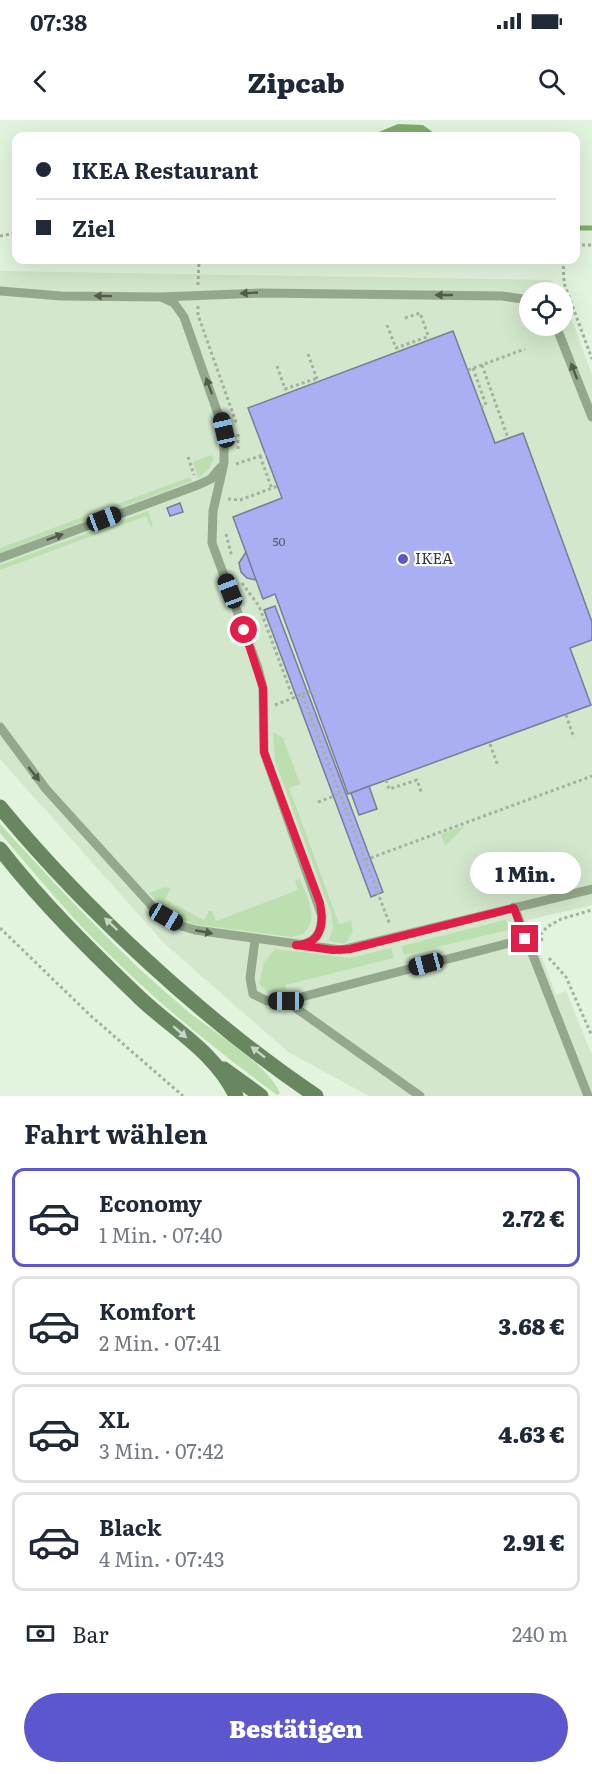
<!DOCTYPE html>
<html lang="de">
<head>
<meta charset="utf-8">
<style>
  :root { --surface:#fff; --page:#f6f6f7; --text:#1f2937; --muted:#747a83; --line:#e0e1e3; --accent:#5d57cf }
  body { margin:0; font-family:Literata,serif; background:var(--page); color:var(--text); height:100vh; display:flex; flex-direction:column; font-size:22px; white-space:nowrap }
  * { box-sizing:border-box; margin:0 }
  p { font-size:20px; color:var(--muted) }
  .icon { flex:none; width:33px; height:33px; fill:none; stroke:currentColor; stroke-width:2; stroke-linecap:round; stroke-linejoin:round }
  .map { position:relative; height:976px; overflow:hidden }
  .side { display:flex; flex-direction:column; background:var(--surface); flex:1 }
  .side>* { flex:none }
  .guide { position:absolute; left:12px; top:12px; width:568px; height:132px; border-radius:12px; box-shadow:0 6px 24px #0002; display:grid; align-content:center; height:132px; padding:0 24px; background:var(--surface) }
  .controls { position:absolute; left:519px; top:162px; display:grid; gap:12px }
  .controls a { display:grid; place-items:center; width:54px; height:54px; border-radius:50%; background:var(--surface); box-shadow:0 6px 24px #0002; font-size:30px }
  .end { position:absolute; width:27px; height:27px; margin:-14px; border:8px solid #e11d48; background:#fff; box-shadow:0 0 0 3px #fff }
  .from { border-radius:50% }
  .bubble { position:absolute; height:42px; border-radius:21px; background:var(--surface); box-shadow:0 6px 24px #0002; font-size:20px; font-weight:800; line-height:42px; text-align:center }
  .car { position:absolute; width:18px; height:36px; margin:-18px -9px; border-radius:8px; box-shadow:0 0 4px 2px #0007; background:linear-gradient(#222 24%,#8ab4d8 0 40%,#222 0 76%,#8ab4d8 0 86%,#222 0) }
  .guide b { display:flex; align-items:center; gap:21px; height:57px; font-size:22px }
  .guide b+b { border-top:2px solid var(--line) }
  .guide i { width:15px; height:15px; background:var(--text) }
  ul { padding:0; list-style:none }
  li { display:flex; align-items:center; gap:18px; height:99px; margin:0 12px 9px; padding:0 12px; border:3px solid var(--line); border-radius:12px }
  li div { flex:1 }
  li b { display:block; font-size:22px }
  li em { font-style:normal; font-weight:800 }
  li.on { border-color:var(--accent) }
  li>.icon { width:54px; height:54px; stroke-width:1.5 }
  h2 { padding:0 24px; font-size:27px; line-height:72px }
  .pay { display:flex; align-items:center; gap:15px; height:66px; padding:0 24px; font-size:22px }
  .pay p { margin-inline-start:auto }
  .action { display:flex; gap:12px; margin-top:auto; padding:12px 24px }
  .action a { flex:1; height:69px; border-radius:36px; background:var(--accent); color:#fff; font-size:24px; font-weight:800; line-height:69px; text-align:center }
  .status { display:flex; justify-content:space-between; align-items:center; height:42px; padding:0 30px; background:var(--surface); direction:ltr }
  .status svg { height:16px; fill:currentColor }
  header { display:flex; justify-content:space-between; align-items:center; height:78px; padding:0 24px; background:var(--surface); font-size:27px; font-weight:800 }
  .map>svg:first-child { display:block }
  .built { fill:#d2e7cc }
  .green { fill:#bcdfb0 }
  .water { fill:#80ad70 }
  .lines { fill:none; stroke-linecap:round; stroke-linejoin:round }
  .stream { stroke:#80ad70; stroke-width:5 }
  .building { fill:#aaaff4; stroke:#7a7d93; stroke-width:1.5 }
  .path { stroke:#a4b1a0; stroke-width:3; stroke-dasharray:3 3; stroke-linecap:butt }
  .service { stroke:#94a88d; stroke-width:9 }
  .secondary { stroke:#68865f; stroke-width:15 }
  .oneway { fill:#515c4d }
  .oneway2 { fill:#cad5c7 }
  .route { stroke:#e11d48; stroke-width:8 }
  .poi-dot { fill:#5d57cf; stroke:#fff; stroke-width:2 }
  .labels { text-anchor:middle; stroke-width:4.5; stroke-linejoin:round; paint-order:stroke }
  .number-label { font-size:12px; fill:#525862 }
  .poi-label { font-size:15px; fill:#343b32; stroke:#fff; text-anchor:start }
</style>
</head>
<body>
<div class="status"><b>07:38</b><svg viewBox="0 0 49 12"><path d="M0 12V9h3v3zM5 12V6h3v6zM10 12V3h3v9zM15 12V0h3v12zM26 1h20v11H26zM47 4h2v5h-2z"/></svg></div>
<header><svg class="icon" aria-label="back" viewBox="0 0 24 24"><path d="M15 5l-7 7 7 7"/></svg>Zipcab<svg class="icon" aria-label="search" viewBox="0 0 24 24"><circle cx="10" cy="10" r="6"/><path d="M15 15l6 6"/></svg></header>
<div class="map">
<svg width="592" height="976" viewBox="0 0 592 976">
  <rect width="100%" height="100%" fill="#e3f4de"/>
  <path class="built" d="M0,151l551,9 10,12h-31v34h32l1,-31 29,80v530l-64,15 28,75 10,-4 26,64v41h-223l-81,-44 -124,-109 -164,-184z"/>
  <path class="green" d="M211,335l3,3 -5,11 -11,9 -5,-16z
    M190,357l2,4 -192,72v-5z
    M148,391l5,15 -2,1 -5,-11 -146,54v-5z
    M273,612l10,6 17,46 -11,4 50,136 12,-3 2,11 -8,12 -16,-3 4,-14 -2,-14 -56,-152z
    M0,704c59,64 118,129 185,185 25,21 83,55 95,84l-3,2c-58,-43 -115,-88 -166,-139 -40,-38 -75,-81 -111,-123z
    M466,705l-21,21 -4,-12z
    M300,759c7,18 20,40 3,55l-11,3 -100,-13 -16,-7 -27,-24 16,-6 6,2 -6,10 39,21 5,-9h3l4,10 82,-31 -3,-9z
    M505,800l7,9 -108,26 -2,-9z
    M391,828l3,10 -108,27v5l-17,3 -10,-9 5,-22 11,-13 75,9z"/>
  <path class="water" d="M398,4l25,1 15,11h-206l43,-4 94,4z"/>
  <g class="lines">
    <path class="stream" d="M576,108h16"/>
  </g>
  <path class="building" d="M453,211l42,112 28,-10 69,189v18l-22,8 21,57 -243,89 -73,-200 -12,5 -30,-82 49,-19 -34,-90z
    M180,383l3,9 -13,4 -3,-8z
    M246,432l10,28 -9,-2 -6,-6 -2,-9z
    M275,486l108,286 -12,5 -107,-287z
    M369,666l8,23 -18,6 -8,-22z"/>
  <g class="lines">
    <path class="path" d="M0,116l16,-3
      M576,125h16
      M563,140l1,23 28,76
      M198,165l1,-25
      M198,186v9l39,110
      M405,198l15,-5 9,25
      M387,205l9,23 31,-11 1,3
      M308,234l9,25
      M482,245l26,73
      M277,246l8,23 30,-10 1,2
      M473,248l13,37 -5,2
      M468,250l57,-21
      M238,329v-15
      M260,336l12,33
      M188,337l6,18
      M236,344l30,-10
      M228,379l12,1 38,-14
      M226,414l6,23
      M242,463l17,23 34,92 9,-4 88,231
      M302,574l9,-3
      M275,585l18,-7
      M566,595l8,23
      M490,624l8,22
      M386,660l3,9 28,-9 5,14
      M318,682l22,-8
      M365,740l227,-84
      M0,808l91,88 92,80
      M542,821l-1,-7 6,-7 14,-8 31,-9
      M549,838l17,19 26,59"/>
    <path class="service" d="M0,171l61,5 100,1 99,-4 242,3 28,4
      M161,177l13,6 10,14 40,114v32l-11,48 -1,32 46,125 5,20 1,64 58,164c-1,18 -7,28 -26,29
      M556,206l36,91
      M0,438l198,-73 13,-6 10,-12
      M0,607l46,62 106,117 26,19 17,5 146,20 251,-61
      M514,787l74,189
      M255,820l-5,38 3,16 14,7h19l239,-62
      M286,881l134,95"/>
    <path class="secondary" d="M0,687c85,103 206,215 316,289
      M0,729c42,54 92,103 141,150 33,31 75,54 95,97
      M224,949l37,27"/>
  </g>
  <defs><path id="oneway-solid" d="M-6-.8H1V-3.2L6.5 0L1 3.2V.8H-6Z" transform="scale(1.5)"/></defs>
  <g class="oneway">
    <use href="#oneway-solid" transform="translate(249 173) rotate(177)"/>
    <use href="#oneway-solid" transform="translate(444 175) rotate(-180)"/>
    <use href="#oneway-solid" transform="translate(103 176) rotate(-179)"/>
    <use href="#oneway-solid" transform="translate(574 251) rotate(-111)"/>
    <use href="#oneway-solid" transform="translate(209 266) rotate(-110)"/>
    <use href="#oneway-solid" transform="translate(55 417) rotate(-20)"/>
    <use href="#oneway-solid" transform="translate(34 654) rotate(52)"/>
    <use href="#oneway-solid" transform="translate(204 812) rotate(11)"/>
  </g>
  <g class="oneway2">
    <use href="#oneway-solid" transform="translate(111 804) rotate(-136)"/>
    <use href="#oneway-solid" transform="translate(180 912) rotate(41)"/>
    <use href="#oneway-solid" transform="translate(258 932) rotate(-142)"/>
  </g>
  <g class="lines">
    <path class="route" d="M244,510l19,58 1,64 56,151c4,21 2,41 -24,42l37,5 17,-1 164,-41 11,31"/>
  </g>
  <circle class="poi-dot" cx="403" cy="439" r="6"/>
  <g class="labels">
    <g class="number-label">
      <text x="279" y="426">50</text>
    </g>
    <g class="poi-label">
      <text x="415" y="444">IKEA</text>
    </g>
  </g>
</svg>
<div class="controls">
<a><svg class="icon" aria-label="locate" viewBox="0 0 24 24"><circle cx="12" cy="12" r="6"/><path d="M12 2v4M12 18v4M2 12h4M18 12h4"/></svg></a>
</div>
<i class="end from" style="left:244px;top:510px"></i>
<i class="end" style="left:525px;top:819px"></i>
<div class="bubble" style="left:470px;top:732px;width:111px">1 Min.</div>
<i class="car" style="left:224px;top:310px;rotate:347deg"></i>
<i class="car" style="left:104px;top:399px;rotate:69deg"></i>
<i class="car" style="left:230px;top:471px;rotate:339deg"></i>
<i class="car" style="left:166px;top:797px;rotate:120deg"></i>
<i class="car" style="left:426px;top:844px;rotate:255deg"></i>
<i class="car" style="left:286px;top:881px;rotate:270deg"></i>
<div class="guide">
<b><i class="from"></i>IKEA Restaurant</b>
<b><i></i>Ziel</b>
</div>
</div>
<section class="side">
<h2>Fahrt wählen</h2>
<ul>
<li class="on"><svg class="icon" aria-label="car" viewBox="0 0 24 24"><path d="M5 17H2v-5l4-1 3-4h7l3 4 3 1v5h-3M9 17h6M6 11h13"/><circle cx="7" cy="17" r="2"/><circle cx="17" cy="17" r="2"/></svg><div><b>Economy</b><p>1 Min. · 07:40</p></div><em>2.72 €</em></li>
<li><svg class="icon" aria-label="car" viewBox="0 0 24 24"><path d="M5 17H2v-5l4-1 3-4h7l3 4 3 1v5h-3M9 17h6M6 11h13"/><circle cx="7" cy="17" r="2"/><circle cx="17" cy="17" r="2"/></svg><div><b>Komfort</b><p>2 Min. · 07:41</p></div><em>3.68 €</em></li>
<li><svg class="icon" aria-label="car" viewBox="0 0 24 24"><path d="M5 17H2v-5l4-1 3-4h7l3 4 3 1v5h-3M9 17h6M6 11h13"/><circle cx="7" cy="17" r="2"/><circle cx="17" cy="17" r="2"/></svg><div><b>XL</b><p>3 Min. · 07:42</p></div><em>4.63 €</em></li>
<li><svg class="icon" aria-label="car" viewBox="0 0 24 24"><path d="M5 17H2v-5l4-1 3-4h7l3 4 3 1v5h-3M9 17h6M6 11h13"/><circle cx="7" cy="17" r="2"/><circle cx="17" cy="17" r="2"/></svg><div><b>Black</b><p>4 Min. · 07:43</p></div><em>2.91 €</em></li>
</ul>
<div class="pay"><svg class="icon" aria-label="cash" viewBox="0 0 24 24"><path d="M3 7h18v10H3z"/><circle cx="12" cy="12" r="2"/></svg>Bar<p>240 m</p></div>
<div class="action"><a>Bestätigen</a></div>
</section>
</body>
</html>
